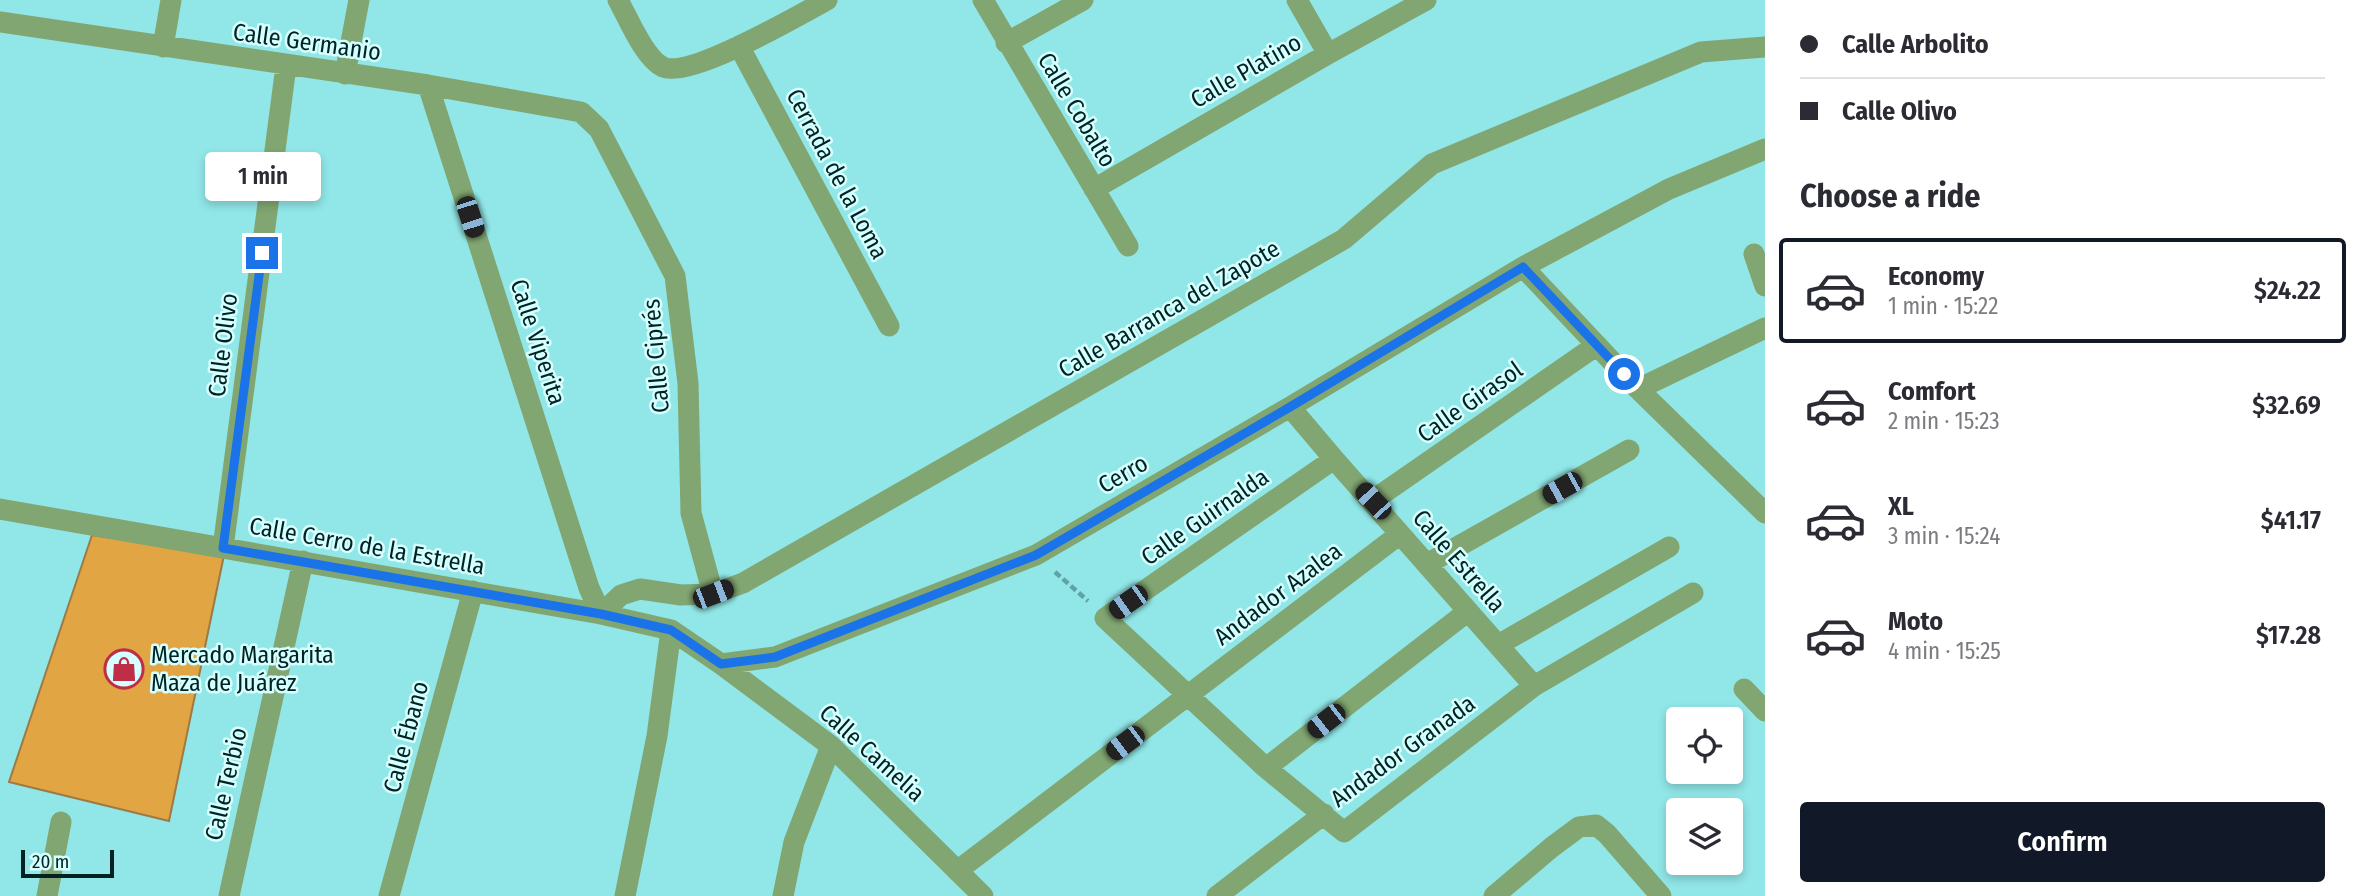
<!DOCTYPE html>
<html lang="en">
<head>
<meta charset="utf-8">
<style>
  :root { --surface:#fff; --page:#f7f7f7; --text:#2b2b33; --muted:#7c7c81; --line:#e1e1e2; --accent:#111827 }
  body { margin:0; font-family:"Fira Sans Condensed",sans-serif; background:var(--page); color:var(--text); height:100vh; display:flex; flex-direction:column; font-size:26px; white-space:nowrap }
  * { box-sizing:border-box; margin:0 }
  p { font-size:23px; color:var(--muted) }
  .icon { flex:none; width:38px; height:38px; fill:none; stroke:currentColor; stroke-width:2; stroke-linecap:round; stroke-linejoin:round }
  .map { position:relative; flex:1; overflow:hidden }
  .side { display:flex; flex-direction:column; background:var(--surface); width:595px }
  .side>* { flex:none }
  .top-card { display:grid; align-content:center; height:154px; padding:0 35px; background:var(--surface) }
  .tools { position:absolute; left:1666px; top:707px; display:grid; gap:14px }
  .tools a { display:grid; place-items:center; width:77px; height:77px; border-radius:7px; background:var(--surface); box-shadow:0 4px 10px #0003; font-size:35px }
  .scale { position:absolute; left:21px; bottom:18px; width:93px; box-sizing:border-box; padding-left:7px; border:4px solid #022; border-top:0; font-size:19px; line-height:24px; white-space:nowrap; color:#022; -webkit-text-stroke:5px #d6ffff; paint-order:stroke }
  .end { position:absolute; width:32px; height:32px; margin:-16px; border:9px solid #1a73e8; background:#fff; box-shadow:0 0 0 4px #fff }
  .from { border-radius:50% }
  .bubble { position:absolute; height:49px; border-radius:7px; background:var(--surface); box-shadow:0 4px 10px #0003; font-size:23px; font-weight:600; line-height:49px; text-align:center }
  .car { position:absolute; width:21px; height:42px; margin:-21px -10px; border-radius:9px; box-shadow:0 0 5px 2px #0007; background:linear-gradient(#222 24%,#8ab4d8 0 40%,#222 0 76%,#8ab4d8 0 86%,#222 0) }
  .top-card b { display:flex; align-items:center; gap:24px; height:66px; font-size:26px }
  .top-card b+b { border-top:2px solid var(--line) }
  .top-card i { width:18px; height:18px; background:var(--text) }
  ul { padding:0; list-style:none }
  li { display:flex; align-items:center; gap:21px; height:105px; margin:0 14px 10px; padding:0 21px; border:4px solid transparent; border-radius:7px }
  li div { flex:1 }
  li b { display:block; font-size:26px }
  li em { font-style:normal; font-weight:600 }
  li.on { border-color:var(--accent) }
  li>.icon { width:63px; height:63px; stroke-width:1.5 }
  h2 { padding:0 35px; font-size:32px; line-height:84px }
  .primary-button { display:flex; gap:14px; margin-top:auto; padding:14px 35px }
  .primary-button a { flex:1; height:80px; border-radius:7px; background:var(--accent); color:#fff; font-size:28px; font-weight:600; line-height:80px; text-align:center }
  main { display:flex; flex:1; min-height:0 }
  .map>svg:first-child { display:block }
  .building { fill:#e1a543; stroke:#9d7a45; stroke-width:2 }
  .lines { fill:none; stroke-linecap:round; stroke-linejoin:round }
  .path { stroke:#5fa3a3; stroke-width:4.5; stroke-dasharray:7 3.5; stroke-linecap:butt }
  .street { stroke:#81a671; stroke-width:21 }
  .route { stroke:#1a73e8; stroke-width:9 }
  .labels { text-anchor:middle; stroke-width:5; stroke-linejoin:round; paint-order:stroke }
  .street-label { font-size:24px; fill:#022; stroke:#d6ffff }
  .poi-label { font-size:24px; fill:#022; stroke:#d6ffff; text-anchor:start }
</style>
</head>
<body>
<main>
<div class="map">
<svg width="1765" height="896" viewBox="0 0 1765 896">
  <rect width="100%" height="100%" fill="#91e6e7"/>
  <path class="building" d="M92,535l132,20 -55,266 -160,-39z"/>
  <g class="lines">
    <path class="path" d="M1055,572l33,29"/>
    <path class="street" d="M618,0c10,18 27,59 45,67 27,12 136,-52 164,-67
      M983,0l145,246
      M1297,0l31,54
      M0,22l428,63 153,27 18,17 76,147 13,107 3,130 22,81
      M1006,43l77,-43
      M739,46l150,280
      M163,47l8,-47
      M345,74l14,-74
      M428,85l161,503 12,26
      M1094,189l234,-135 98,-54
      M1754,254l11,32
      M1523,267l115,122 127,124
      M1638,389l127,-61
      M1290,407l44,52 200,227
      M1334,459l-229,159 161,150 78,64 190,-146 159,-93
      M1372,501l225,-156
      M0,509l601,105 70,16 50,34 110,82 152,150
      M223,548l63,-482
      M1427,564l202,-114
      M601,614l20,-19 19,-6 41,6 32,-1 30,-11 601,-344 88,-75 269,-112 64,-5
      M1498,645l171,-98
      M721,664l54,-7 261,-102 254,-148 233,-140 146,-78 96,-40
      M1744,689l21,22
      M1266,768l201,-156
      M957,871l443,-337
      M47,896l14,-74
      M229,896l74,-335
      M389,896l84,-305
      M625,896l32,-160 14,-106
      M783,896l11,-54 37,-96
      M1217,896l107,-82
      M1494,896l58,-49 27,-20 17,-2 11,9 54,62"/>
  </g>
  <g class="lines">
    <path class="route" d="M262,253l-39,295 378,66 70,16 50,34 54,-7 261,-102 254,-148 233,-140 101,107"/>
  </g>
  <defs>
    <g id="shop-ring" transform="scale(2.0125)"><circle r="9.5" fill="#d6ffff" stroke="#bf2e47" stroke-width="1.5"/><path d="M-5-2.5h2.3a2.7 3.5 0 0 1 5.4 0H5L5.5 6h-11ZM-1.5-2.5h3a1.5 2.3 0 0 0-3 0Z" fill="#bf2e47"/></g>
  </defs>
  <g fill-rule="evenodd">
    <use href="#shop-ring" x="124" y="669"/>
  </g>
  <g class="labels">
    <g class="street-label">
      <text transform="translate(307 42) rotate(8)" y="8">Calle Germanio</text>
      <text transform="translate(1246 71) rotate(-30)" y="8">Calle Platino</text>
      <text transform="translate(1077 110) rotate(59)" y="8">Calle Cobalto</text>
      <text transform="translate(837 174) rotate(62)" y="8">Cerrada de la Loma</text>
      <text transform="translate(1169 309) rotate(-30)" y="8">Calle Barranca del Zapote</text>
      <text transform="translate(538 342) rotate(72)" y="8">Calle Viperita</text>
      <text transform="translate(223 345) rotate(-83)" y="8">Calle Olivo</text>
      <text transform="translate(656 356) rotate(-95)" y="8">Calle Ciprés</text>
      <text transform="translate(1470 402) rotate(-35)" y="8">Calle Girasol</text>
      <text transform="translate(1123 474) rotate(-30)" y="8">Cerro</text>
      <text transform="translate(1205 517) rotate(-35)" y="8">Calle Guirnalda</text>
      <text transform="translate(367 546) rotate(10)" y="8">Calle Cerro de la Estrella</text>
      <text transform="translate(1459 561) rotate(49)" y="8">Calle Estrella</text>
      <text transform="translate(1278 594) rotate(-37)" y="8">Andador Azalea</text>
      <text transform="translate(406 737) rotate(-75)" y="8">Calle Ébano</text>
      <text transform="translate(1403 751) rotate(-36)" y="8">Andador Granada</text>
      <text transform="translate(872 753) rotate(42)" y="8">Calle Camelia</text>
      <text transform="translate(226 784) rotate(-77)" y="8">Calle Terbio</text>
    </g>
    <g class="poi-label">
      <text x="151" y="663">Mercado Margarita<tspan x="151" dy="28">Maza de Juárez</tspan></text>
    </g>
  </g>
</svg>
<div class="tools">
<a><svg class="icon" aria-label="locate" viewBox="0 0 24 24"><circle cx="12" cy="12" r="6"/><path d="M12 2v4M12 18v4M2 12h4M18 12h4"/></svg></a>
<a><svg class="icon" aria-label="layers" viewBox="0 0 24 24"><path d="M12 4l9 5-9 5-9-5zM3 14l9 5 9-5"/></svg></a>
</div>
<div class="scale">20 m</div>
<i class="end from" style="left:1624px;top:374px"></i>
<i class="end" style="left:262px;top:253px"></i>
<div class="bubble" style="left:205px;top:152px;width:116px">1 min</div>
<i class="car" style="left:470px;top:217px;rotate:162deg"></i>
<i class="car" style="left:1562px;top:488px;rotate:241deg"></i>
<i class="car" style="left:1373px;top:501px;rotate:317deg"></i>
<i class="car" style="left:713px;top:594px;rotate:69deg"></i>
<i class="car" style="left:1128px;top:602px;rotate:235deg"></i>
<i class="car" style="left:1326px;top:721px;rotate:232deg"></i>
<i class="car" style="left:1125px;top:743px;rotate:233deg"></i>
</div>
<section class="side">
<div class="top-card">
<b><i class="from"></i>Calle Arbolito</b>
<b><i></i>Calle Olivo</b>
</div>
<h2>Choose a ride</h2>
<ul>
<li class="on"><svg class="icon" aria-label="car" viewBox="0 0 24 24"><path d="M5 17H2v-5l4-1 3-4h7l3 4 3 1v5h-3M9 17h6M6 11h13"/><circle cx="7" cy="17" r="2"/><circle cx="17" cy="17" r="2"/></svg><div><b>Economy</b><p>1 min · 15:22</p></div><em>$24.22</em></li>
<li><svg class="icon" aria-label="car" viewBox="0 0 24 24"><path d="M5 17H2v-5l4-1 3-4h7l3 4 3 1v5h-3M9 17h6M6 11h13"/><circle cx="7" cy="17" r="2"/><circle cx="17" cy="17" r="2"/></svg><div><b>Comfort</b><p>2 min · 15:23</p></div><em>$32.69</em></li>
<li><svg class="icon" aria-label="car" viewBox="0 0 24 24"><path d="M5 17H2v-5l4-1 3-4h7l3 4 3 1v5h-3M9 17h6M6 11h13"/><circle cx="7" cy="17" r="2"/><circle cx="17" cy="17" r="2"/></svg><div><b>XL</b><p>3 min · 15:24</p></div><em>$41.17</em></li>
<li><svg class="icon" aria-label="car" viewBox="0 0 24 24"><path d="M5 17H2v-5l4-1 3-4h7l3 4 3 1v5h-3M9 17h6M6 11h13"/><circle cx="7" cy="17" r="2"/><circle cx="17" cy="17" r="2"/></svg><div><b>Moto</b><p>4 min · 15:25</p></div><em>$17.28</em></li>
</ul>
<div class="primary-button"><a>Confirm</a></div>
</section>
</main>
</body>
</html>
